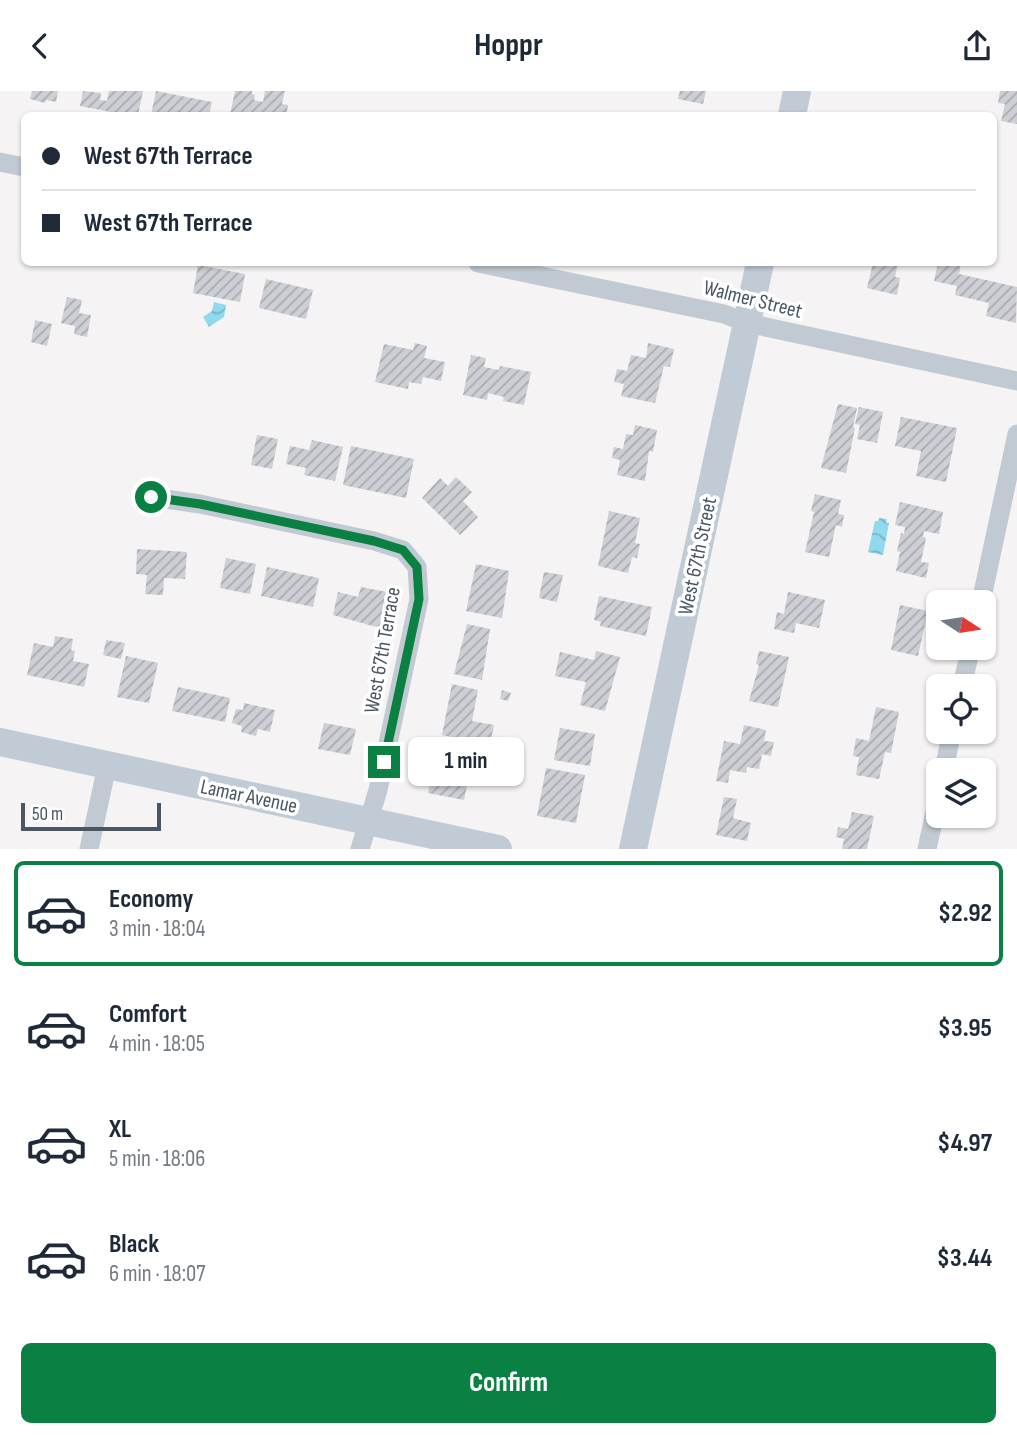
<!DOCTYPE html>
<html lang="en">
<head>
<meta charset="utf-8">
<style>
  :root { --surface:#fff; --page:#f2f2f3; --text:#1f2937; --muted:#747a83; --line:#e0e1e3; --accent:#0b8043 }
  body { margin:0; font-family:"Sofia Sans Condensed",sans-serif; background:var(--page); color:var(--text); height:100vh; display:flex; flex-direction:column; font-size:26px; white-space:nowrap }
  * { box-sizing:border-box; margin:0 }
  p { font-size:23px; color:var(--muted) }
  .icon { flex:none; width:38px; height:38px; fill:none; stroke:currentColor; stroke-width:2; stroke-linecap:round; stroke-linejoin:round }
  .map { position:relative; height:758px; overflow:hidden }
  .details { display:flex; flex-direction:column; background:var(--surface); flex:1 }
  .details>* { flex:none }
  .banner { position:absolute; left:21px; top:21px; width:976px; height:154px; border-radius:10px; box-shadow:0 2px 5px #0004; display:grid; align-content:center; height:154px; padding:0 21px; background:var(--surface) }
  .needle { width:46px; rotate:102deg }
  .fabs { position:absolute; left:926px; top:499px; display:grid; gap:14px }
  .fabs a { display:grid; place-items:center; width:70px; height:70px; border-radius:10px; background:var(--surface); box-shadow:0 2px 5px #0004; font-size:35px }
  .scale { position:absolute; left:21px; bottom:18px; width:140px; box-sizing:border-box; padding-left:7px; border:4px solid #4a5661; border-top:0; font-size:19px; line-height:24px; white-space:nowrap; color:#4a5661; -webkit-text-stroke:5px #fff; paint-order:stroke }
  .end { position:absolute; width:32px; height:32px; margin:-16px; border:9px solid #0b8043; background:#fff; box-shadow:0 0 0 4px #fff }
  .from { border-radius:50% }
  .bubble { position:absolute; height:49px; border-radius:10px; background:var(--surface); box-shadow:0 2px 5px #0004; font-size:23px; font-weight:700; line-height:49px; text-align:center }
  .banner b { display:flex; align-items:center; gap:24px; height:66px; font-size:26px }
  .banner b+b { border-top:2px solid var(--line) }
  .banner i { width:18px; height:18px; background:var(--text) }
  ul { padding:12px 0 0; list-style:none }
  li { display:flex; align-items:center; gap:21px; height:105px; margin:0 14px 10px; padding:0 7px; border:4px solid transparent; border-radius:10px }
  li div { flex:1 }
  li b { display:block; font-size:26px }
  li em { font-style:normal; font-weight:700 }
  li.current { border-color:var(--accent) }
  li>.icon { width:63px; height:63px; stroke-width:1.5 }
  .primary-button { display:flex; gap:14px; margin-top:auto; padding:14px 21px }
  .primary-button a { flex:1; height:80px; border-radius:10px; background:var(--accent); color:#fff; font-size:28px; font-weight:700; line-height:80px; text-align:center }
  header { display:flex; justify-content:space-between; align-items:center; height:91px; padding:0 21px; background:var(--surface); font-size:32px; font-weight:700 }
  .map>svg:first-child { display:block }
  .water { fill:url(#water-waves) }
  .building { fill:url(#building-hatch) }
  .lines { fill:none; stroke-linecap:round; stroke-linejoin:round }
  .street { stroke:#c1cad2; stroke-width:19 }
  .secondary { stroke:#c1cbd6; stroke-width:28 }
  .route { stroke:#0b8043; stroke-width:9 }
  .labels { text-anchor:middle; stroke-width:7; stroke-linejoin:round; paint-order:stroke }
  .street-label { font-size:21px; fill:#4a5661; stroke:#fff }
</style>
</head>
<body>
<header><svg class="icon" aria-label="back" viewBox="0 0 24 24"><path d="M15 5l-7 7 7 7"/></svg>Hoppr<svg class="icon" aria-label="share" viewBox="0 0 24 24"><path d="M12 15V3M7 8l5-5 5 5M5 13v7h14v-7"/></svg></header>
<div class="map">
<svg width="1017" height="758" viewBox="0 0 1017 758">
  <defs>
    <pattern id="water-waves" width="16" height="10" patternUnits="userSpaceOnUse" patternTransform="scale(1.75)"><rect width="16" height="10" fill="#90daee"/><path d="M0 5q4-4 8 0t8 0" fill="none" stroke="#78b4c4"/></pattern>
    <pattern id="building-hatch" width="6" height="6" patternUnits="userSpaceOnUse" patternTransform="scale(1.75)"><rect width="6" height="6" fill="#cdcfd5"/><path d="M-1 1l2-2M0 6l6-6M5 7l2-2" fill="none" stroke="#a8abb0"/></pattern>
  </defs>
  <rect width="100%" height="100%" fill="#f5f3f3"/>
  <path class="water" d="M214,211l12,3 -2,12 -15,10 -6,-10 9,-6z
    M879,427l8,1 -1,4h3l-6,32 -15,-3 7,-31h3z"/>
  <path class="building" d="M32,0h26l-2,11 -10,-2 -1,3 -15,-4z
    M83,0l18,2 -1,7 7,1 2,-10h34l-5,24h-11l-47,-9z
    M156,0l56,11 -3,13h-58z
    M235,0h17v3l3,1 -1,5 9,2 2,-11h20l-3,13 6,1 -1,7 10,3h-67z
    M680,0h26l-3,13 -25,-5z
    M1000,0h17v33l-16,-3 4,-17 -7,-1z
    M873,172h25l-3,14 5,1 -3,17 -30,-7z
    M938,172h23l-2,11 58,13 -1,36 -30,-7 3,-13 -34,-8 2,-9 -23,-5z
    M198,174l47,9 -5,28 -47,-9z
    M266,188l47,11 -7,29 -47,-11z
    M67,206l15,3 -3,13 12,2 -4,22 -13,-3 1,-8 -14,-3z
    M35,229l17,4 -5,22 -16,-4z
    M415,252l12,3 -3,12 21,4 -4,19 -18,-4 -2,7 -12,-2 -1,7 -33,-7 9,-38 29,6z
    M648,252l26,6 -4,18 -6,-1 -9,37 -34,-7 3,-12 -10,-2 3,-13 10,2 4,-16 15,3z
    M471,264l15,3 -2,9 15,3 1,-4 31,6 -7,33 -21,-4 1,-4 -16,-4 -1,7 -24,-5z
    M838,313l19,4 -4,19 2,1 -9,45 -25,-5z
    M859,316l24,5 -6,31 -20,-4 3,-14 -5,-1z
    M901,326l56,11 -11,54 -30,-6 5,-25 -26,-5z
    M635,334l22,5 -4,22 -4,-1 -4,30 -28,-6 3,-15 -8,-2 2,-11 9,2 3,-15 7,1z
    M257,344l21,4 -6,30 -21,-4z
    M312,349l31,7 -8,34 -31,-6 2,-7 -20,-4 4,-18 19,4z
    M351,355l63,13 -8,39 -63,-13z
    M456,386l16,15 -9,9 15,16 -18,18 -38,-37 18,-20 8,8z
    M815,403l26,6 -3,14 6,1 -2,12 -6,-2 -7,32 -24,-5 9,-40 -3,-1z
    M900,411l43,10 -4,22 -15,-3 -1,6 3,1 -5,24 8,1 -3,15 -30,-7 4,-19 -3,-1 4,-18 3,1 1,-7 -10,-2z
    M609,420l31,7 -5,25 5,1 -3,14 -5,-1 -4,16 -30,-7z
    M137,458l50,3 -2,27 -21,-1 -1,17 -18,-1 2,-19 -11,-1z
    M226,467l30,6 -6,30 -30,-6z
    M476,473l33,7 -7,47 -36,-7z
    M267,476l52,11 -6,29 -52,-11z
    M544,481l19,3 -6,27 -18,-4z
    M361,496l26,5 -7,36 -47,-13 5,-23 20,5z
    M788,501l37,8 -6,28 -23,-5 -2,10 -20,-4 3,-17 7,2z
    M599,505l53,11 -6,29 -46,-10 1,-4 -7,-2z
    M900,514l28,6 -10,45 -27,-6z
    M467,533l23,5 -8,51 -28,-6z
    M55,545l18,3 -2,11 4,1 -2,10 16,3 -5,23 -57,-12 7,-32 19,4z
    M106,549l19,3 -4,16 -18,-4z
    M596,560l24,6 -15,54 -25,-6 6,-23 -31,-6 5,-24 34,8z
    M759,560l30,6 -11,50 -29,-6 10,-36 -3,-1z
    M126,565l32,7 -9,40 -32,-6z
    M452,593l26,6 -6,31 22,4 -4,20 -48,-10z
    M178,596l52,11 -5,24 -53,-11z
    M502,599l9,3 -3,8 -8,-2z
    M244,612l31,7 -5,22 -12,-3 -2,7 -15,-4 1,-6 -10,-3 4,-14 7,1z
    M876,616l23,5 -8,41 -6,-1 -6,27 -23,-4 3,-18 -6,-1 3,-18 13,3z
    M324,632l32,6 -6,26 -32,-6z
    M744,634l22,5 -2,11 10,1 -3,14 -9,-2 -3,15 -12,-2 -1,6 -16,-3 -2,13 -12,-2 8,-40 16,3z
    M560,637l35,6 -5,32 -36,-6z
    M447,655l27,6 -10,48 -36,-7 5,-26 10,2z
    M546,677l39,7 -9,48 -39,-7z
    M724,706l13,2 -4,19 18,5 -4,18 -31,-6z
    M852,721l22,4 -7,33h-25l2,-10 -8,-2 2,-10 10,2z"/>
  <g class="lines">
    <path class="street" d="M0,71l24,5
      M478,172l246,51 23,9 270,58
      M151,406l49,7 174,37 29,9 14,17 2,32 -41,191 -18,59
      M981,511l36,-168
      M962,595l9,-39
      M944,679l8,-39
      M89,758l18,-83
      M927,758l11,-51"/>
    <path class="secondary" d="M792,24l5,-24
      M0,651l498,107
      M633,758l127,-586"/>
  </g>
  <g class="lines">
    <path class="route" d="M151,406l49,7 174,37 29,9 14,17 2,32 -35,163"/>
  </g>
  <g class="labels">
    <g class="street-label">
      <text transform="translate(753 208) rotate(14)" y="7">Walmer Street</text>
      <text transform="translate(697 465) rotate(-78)" y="7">West 67th Street</text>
      <text transform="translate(382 559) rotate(-80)" y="7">West 67th Terrace</text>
      <text transform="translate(249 705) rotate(12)" y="7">Lamar Avenue</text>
    </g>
  </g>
</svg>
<div class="fabs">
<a><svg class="needle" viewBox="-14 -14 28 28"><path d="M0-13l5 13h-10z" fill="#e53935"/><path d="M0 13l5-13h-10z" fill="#747a83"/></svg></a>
<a><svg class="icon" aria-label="locate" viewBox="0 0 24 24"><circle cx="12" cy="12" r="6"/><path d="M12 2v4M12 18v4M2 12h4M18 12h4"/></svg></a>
<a><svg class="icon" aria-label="layers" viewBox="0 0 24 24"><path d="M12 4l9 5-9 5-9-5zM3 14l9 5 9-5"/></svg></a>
</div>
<div class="scale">50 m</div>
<i class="end from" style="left:151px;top:406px"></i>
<i class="end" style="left:384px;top:671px"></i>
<div class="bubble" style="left:408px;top:646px;width:116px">1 min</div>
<div class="banner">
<b><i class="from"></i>West 67th Terrace</b>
<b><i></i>West 67th Terrace</b>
</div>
</div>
<section class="details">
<ul>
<li class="current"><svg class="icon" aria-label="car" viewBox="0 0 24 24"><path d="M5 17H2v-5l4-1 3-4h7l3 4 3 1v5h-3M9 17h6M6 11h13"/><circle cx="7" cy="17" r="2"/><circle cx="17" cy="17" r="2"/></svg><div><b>Economy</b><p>3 min · 18:04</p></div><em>$2.92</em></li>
<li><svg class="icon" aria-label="car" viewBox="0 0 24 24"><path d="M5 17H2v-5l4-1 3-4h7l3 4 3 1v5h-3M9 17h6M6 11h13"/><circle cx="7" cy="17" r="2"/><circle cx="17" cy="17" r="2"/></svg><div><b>Comfort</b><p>4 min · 18:05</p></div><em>$3.95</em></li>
<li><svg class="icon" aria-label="car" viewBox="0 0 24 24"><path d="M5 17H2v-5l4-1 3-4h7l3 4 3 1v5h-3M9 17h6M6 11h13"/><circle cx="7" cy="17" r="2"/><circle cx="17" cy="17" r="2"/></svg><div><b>XL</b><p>5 min · 18:06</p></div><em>$4.97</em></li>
<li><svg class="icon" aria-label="car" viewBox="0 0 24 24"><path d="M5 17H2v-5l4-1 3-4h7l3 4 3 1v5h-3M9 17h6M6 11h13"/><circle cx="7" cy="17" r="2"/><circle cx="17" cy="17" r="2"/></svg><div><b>Black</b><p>6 min · 18:07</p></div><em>$3.44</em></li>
</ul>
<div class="primary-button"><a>Confirm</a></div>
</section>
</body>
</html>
